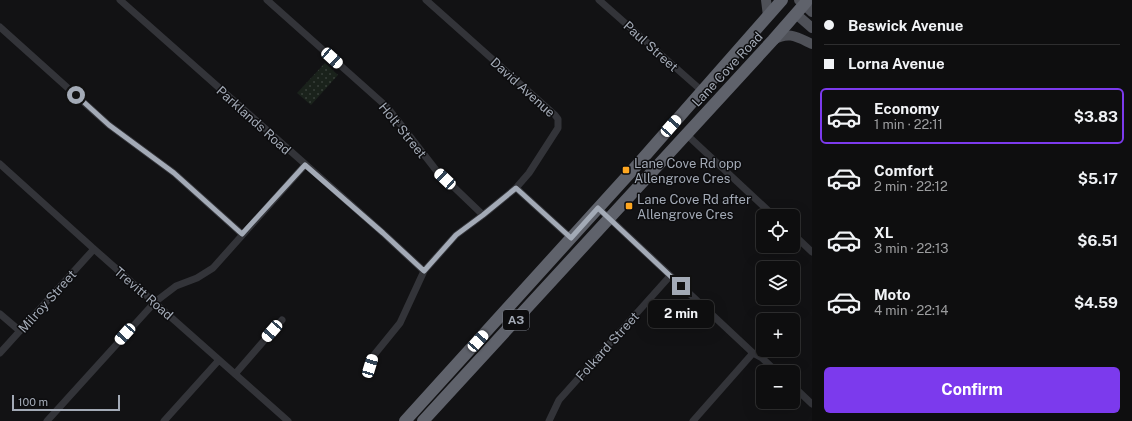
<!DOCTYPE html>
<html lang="en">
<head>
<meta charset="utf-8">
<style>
  :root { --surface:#0e0e0f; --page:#1c1c1d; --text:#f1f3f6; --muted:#9b9c9e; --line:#2e2e2f; --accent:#7c3aed }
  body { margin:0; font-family:"Public Sans",sans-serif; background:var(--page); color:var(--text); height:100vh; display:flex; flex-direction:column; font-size:15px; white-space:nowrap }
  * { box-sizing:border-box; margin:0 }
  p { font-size:13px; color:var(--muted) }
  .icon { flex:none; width:22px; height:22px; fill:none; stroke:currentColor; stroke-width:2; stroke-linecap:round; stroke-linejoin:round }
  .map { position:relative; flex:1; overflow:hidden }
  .sheet { display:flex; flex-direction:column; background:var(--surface); width:320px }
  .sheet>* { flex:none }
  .banner { display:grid; align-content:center; height:88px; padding:0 12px; background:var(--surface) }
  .buttons { position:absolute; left:756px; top:209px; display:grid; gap:8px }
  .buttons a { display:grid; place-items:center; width:44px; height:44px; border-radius:6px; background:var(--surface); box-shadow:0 4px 16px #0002,0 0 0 1px var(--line); font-size:20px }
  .scale { position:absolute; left:12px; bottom:10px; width:108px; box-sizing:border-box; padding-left:4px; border:2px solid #a3aab6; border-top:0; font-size:11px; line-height:14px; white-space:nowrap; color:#a3aab6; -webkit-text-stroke:3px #0d0d0f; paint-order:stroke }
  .end { position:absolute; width:18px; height:18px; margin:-9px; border:5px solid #a3aab6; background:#111; box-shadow:0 0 0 2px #111 }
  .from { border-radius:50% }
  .bubble { position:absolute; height:28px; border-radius:6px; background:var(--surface); box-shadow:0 4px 16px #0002,0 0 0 1px var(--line); font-size:13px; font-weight:700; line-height:28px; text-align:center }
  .car { position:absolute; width:12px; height:24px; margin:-12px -6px; border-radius:5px; box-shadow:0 0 3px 1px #0007; background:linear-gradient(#fff 24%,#345 0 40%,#fff 0 76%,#345 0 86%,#fff 0) }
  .banner b { display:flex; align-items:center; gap:14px; height:38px; font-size:15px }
  .banner b+b { border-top:1px solid var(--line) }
  .banner i { width:10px; height:10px; background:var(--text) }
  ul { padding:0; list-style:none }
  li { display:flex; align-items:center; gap:12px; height:56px; margin:0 8px 6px; padding:0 4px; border:2px solid transparent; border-radius:6px }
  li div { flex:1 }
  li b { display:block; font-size:15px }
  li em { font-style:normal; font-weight:700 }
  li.active { border-color:var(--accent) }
  li>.icon { width:36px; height:36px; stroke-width:1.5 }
  .primary-button { display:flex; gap:8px; margin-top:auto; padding:8px 12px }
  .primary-button a { flex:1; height:46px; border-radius:6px; background:var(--accent); color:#fff; font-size:16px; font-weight:700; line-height:46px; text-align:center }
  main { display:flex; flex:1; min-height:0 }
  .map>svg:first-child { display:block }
  .park { fill:url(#park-dots) }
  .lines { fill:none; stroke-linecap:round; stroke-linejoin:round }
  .street { stroke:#333439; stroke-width:7 }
  .primary { stroke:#4f5158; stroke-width:10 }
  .highway { stroke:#5f626b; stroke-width:12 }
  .route { stroke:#a3aab6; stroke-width:5 }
  .poi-dot { fill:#ffa720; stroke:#0d0d0f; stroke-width:1.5 }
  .labels { text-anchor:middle; stroke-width:3; stroke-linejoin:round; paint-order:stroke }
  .shield { fill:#0d0d0f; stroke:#767b84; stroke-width:1 }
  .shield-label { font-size:12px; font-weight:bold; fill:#a3aab6 }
  .street-label { font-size:13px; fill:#a3aab6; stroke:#0d0d0f }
  .poi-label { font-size:13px; fill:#a3aab6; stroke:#0d0d0f; text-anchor:start }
</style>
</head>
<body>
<main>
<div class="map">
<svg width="812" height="421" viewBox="0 0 812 421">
  <defs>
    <pattern id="park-dots" width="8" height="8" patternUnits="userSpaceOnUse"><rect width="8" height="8" fill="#1a221b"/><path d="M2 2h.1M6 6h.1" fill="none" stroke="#383f3a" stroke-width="1.8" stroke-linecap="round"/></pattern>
  </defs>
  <rect width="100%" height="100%" fill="#121214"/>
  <path class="park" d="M325,63l13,12 -27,30 -14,-12z"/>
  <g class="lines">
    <path class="street" d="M120,0l263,233 41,38
      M267,0l120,107 49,63 47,45
      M599,0l103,91
      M0,27l109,98 65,48 68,61
      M686,134l88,82
      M0,164l94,85 194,172
      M516,188l55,50
      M598,208l155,145 9,5 15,14
      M793,234l19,18
      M0,314l20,17
      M0,353l94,-104
      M370,366l4,-11 26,-32 24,-52 32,-36 27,-20 33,-27 13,-15 29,-45v-9l-3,-4 -129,-115
      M235,374l47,-54
      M793,386l19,18
      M47,421l108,-119 21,-16 21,-8 16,-10 92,-103
      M164,421l55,-61
      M549,421l10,-21 111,-124
      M693,421l60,-68"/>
    <path class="primary" d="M766,0l2,16
      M799,0l13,12
      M796,14l16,14
      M773,40c16,-9 24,-3 39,4"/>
    <path class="highway" d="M405,421l225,-248 152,-173
      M423,421l350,-381 35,-40"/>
  </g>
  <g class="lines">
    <path class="route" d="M76,95l33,30 65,48 68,61 63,-69 78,68 41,38 32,-36 27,-20 33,-27 55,50 27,-30 83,78"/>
  </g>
  <g class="poi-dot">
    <rect x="622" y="166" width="8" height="8" rx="2"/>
    <rect x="625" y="202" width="8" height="8" rx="2"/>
  </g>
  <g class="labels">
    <rect class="shield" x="503" y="310" width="26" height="20" rx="3"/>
    <g class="shield-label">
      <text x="516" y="324">A3</text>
    </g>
    <g class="street-label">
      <text transform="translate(651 46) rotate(42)" y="5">Paul Street</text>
      <text transform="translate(727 69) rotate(-47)" y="5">Lane Cove Road</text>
      <text transform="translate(523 87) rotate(42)" y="5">David Avenue</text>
      <text transform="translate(254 120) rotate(42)" y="5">Parklands Road</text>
      <text transform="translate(403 130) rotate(51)" y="5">Holt Street</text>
      <text transform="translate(144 293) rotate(41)" y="5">Trevitt Road</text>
      <text transform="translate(47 301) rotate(-48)" y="5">Milroy Street</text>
      <text transform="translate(607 346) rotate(-48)" y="5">Folkard Street</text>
    </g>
    <g class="poi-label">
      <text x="634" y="168">Lane Cove Rd opp<tspan x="634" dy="15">Allengrove Cres</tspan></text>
      <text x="637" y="204">Lane Cove Rd after<tspan x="637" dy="15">Allengrove Cres</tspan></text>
    </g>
  </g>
</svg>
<div class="buttons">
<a><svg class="icon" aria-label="locate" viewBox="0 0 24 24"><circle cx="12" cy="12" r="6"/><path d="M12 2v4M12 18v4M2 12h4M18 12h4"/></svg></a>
<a><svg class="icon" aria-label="layers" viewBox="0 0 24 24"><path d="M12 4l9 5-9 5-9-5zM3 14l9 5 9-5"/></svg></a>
<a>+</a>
<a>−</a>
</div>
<div class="scale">100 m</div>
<i class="end from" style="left:76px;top:95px"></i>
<i class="end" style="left:681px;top:286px"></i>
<div class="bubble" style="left:648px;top:300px;width:66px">2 min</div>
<i class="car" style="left:332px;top:58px;rotate:132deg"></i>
<i class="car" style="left:671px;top:126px;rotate:41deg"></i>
<i class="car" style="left:445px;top:179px;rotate:313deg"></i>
<i class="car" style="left:272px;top:331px;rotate:221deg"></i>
<i class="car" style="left:125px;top:334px;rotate:222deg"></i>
<i class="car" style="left:478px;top:341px;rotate:42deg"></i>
<i class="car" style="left:370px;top:366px;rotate:17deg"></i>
</div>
<section class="sheet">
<div class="banner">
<b><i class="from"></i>Beswick Avenue</b>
<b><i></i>Lorna Avenue</b>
</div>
<ul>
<li class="active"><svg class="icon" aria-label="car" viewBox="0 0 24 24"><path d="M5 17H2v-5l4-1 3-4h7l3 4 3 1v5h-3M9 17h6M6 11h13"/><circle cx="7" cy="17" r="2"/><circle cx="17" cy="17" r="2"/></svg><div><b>Economy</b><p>1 min · 22:11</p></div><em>$3.83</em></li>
<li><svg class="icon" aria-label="car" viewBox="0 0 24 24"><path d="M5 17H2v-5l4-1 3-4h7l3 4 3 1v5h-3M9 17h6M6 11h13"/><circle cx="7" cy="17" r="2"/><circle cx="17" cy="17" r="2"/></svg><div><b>Comfort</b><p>2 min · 22:12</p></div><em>$5.17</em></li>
<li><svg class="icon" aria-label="car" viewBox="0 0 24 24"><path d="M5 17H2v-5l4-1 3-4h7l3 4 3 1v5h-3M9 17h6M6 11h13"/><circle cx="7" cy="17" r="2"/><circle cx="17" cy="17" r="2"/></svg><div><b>XL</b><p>3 min · 22:13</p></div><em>$6.51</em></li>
<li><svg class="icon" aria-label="car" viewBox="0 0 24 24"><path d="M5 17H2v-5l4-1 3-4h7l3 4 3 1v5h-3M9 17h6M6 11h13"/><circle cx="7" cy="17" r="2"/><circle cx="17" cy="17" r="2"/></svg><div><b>Moto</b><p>4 min · 22:14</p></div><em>$4.59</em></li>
</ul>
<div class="primary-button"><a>Confirm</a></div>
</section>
</main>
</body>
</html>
